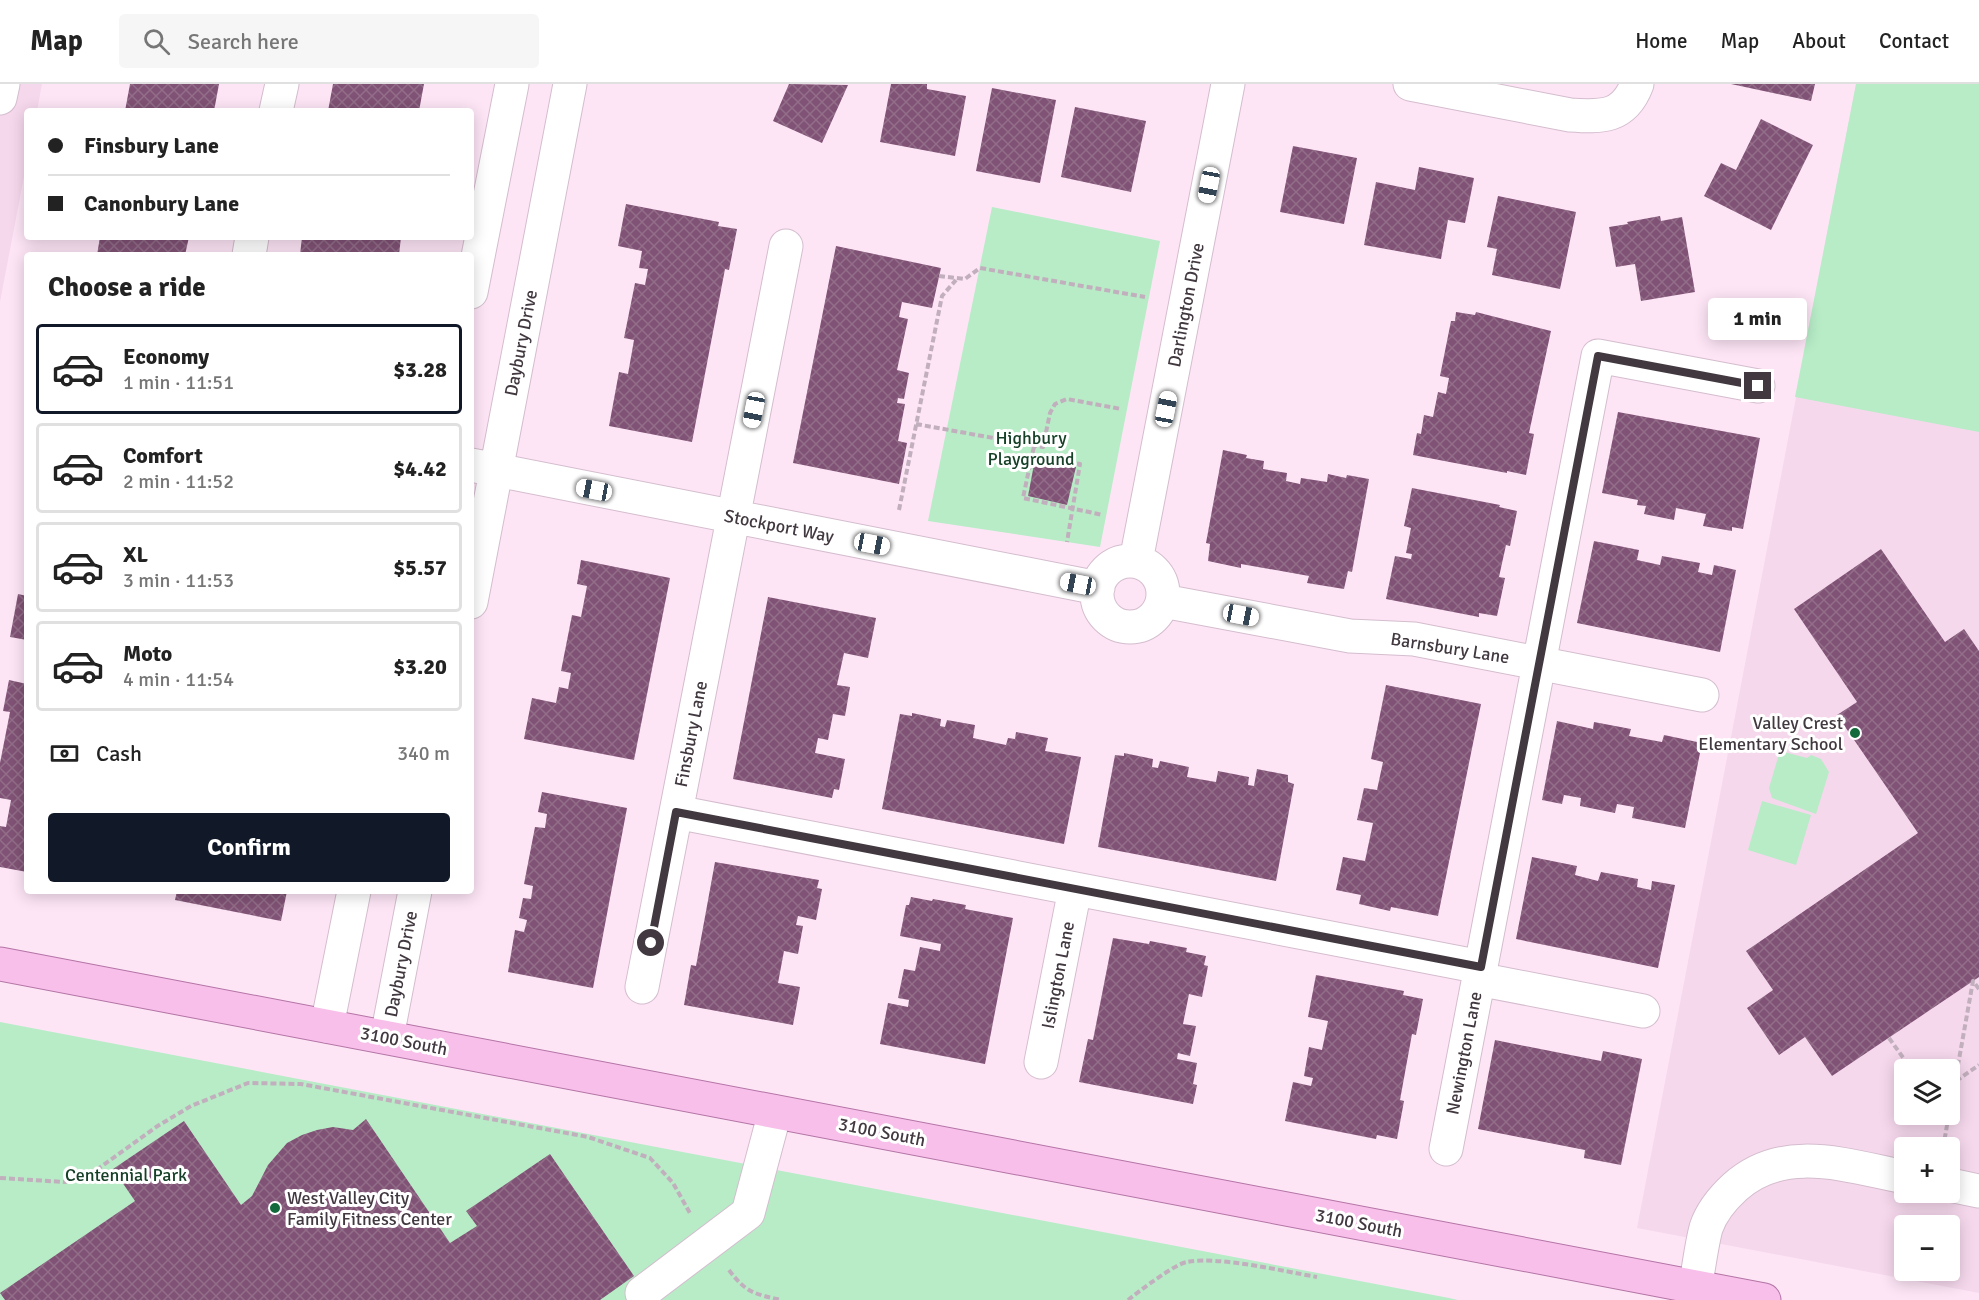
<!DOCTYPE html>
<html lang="en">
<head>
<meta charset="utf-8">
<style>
  :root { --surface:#fff; --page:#f6f6f6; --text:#222; --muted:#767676; --line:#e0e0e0; --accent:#111827 }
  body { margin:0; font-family:Signika,sans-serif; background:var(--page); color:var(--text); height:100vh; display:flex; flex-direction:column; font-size:22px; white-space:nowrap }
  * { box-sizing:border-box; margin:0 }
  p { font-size:20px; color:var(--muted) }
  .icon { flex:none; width:33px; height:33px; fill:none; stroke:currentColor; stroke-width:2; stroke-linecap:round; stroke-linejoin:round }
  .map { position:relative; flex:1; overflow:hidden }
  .panel { position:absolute; left:24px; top:168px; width:450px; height:642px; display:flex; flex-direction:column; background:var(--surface); border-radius:6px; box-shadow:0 3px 15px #0003 }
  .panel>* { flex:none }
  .guide { position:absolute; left:24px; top:24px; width:450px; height:132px; border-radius:6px; box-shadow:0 3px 15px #0003; display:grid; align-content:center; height:132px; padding:0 24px; background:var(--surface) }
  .tools { position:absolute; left:1894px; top:975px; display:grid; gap:12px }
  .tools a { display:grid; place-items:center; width:66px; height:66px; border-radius:6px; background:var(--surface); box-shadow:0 3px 15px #0003; font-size:30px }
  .end { position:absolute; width:27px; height:27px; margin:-14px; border:8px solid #423940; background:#fff; box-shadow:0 0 0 3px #fff }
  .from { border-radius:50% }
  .bubble { position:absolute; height:42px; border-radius:6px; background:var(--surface); box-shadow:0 3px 15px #0003; font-size:20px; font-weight:800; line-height:42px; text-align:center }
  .car { position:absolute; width:18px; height:36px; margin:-18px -9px; border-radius:8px; box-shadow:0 0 4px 2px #0007; background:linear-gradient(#fff 24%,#345 0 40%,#fff 0 76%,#345 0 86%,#fff 0) }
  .guide b { display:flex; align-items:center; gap:21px; height:57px; font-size:22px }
  .guide b+b { border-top:2px solid var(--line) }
  .guide i { width:15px; height:15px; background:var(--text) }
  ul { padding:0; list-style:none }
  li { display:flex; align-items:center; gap:18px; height:90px; margin:0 12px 9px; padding:0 12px; border:3px solid var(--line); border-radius:6px }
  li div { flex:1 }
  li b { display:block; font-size:22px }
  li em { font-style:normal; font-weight:800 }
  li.selected { border-color:var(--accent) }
  li>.icon { width:54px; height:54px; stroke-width:1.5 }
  h2 { padding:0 24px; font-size:27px; line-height:72px }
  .pay { display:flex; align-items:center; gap:15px; height:66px; padding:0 24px; font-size:22px }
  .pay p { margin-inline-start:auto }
  .button { display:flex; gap:12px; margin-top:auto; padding:12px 24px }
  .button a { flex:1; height:69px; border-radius:6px; background:var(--accent); color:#fff; font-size:24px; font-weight:800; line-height:69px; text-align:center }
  header { display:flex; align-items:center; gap:36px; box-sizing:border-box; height:84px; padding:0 30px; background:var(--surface); border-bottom:2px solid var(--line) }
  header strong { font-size:28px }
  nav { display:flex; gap:33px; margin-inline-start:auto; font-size:21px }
  .search { width:420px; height:54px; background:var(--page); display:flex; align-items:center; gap:15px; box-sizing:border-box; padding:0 21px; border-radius:6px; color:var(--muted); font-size:22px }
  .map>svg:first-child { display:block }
  .built { fill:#f6d8ed; fill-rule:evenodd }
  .green { fill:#b7ecc7 }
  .building { fill:url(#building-cross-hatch) }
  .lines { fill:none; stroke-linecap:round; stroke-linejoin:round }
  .minor-casing { stroke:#d4bdce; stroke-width:35 }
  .major-casing { stroke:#b474a5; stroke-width:35 }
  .path { stroke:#c2afbd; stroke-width:4; stroke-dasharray:6 3; stroke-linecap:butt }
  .minor { stroke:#fff; stroke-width:33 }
  .major { stroke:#f7bfea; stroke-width:33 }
  .route { stroke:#423940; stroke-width:8 }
  .poi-dot { fill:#12693b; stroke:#fff; stroke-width:2 }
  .labels { text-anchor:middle; stroke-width:6; stroke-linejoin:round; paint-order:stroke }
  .street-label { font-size:18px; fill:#423940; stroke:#fff }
  .park-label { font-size:18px; fill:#164027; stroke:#fff }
  .poi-label { font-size:18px; fill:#423940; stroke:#fff; text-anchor:end }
</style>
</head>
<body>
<header>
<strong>Map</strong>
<div class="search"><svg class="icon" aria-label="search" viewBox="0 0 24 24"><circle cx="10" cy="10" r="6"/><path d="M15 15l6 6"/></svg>Search here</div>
<nav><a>Home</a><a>Map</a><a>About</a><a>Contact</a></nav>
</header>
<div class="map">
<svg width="1979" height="1216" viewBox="0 0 1979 1216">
  <defs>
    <pattern id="building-cross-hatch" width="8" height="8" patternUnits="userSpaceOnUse" patternTransform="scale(1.5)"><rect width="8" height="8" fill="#805275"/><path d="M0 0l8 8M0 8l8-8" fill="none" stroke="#926e89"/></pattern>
  </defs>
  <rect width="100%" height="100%" fill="#fde5f6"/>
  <path class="built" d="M0,0h42l-5,27h-10v50l-27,141z
    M1856,0h123v1209l-342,-65zM1905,986h45v44h-45zM1905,1064h45v44h-45zM1905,1142h45v44h-45z"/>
  <path class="green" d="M1856,0h123v348l-184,-35z
    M992,123l168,34 -60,306 -172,-26z
    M1784,668l23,6 4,-3 10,4 8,13 -13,42 -44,-16 -3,-10 10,-34z
    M1762,717l49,14 -15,50 -48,-15z
    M0,938l1449,276 9,2h-1458z"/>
  <path class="building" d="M130,0h89l-5,27h-89z
    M333,0h91l-5,27h-91z
    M789,0l59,1 -26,58 -49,-22z
    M891,0h36v5l39,7 -11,60 -75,-14z
    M1731,0h84l-4,17z
    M992,4l64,12 -16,83 -64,-12z
    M1075,23l71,14 -15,71 -70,-15z
    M1761,35l52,26 -42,85 -67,-34 17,-33 15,7z
    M1293,62l64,12 -13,66 -64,-12z
    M1419,83l55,11 -9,45 -17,-3 -7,39 -77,-14 12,-63 39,8z
    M1498,112l78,16 -16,77 -68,-14 5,-26 -10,-2z
    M626,120l93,18 -1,4 19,3 -8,41 -4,-1 -33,173 -83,-16 10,-54 9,2 6,-34 -10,-2 11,-55 10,2 3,-16 -9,-1 3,-17 -24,-5z
    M1660,132l1,5 21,-4 13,75 -54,9 -6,-37 -19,3 -7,-40 19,-3 -1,-2z
    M100,153h89l-4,18h-88z
    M302,153h99l-2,18h-99z
    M836,162l105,22 -9,40 -30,-6 -3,15 9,2 -11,51 12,3 -5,26 -6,-1 -1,5 8,1 -7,37 9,2 -8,41 -106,-21z
    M1456,228l19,3 1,-3 75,19 -22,102 5,1 -8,41 -19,-4v2l-94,-18 4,-22 4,1 3,-19 9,2 5,-25 8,2 3,-16 -9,-2 11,-55h4z
    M1618,328l142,26 -17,91 -11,-2v4l-29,-5 3,-12 -30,-6 -2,12 -30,-6 2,-8 -9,-1 1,-5 -36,-7z
    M1223,366l24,5 -1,3 18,3 -1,8 24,4 -1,8 14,3 1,-6 26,4 1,-8 18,4 1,-3 22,4 -17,93 -4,-1 -4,18 -37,-6 2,-7 -68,-12v4l-33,-7 2,-17 -4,-1z
    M1035,375l41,8 -9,38 -39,-9z
    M1412,404l88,17 -1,2 18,4 -7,35 -4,-1 -7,32 6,1 -8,38 -18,-3v4l-93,-18 9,-43 16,3 1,-5 -6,-1 5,-25 -7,-2z
    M1594,457l45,9 -2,10 23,5 2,-9 38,7 -2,9 14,3 2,-10 22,5 -16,82 -143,-29z
    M1881,465l64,93 19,-13 15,22v326l-147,99 -27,-39 -26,18 -32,-47 26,-18 -27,-39 172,-118 -81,-118 20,-13 -63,-93z
    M581,476l89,18 -36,182 -110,-21 8,-41 24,5 3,-16 9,2 3,-16 -10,-2 11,-56 9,2 6,-31 -10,-2z
    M18,510l9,2v44l-17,-3z
    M768,513l108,21 -8,40 -24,-5 -7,32 13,2 -5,29 -12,-2 -5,26 -10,-2 -3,15 30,6 -6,31 -5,-1 -2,9 -99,-19z
    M9,596l18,4v188l-27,-5v-41l6,1 5,-27 -11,-2v-35l10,-51 -7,-1z
    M1386,601l95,19 -43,212 -47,-9 -1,4 -31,-7 2,-9 -25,-5 7,-33 22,4 8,-38 -16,-3 7,-32 13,2 6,-28 -12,-3z
    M912,629l29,6 -1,7 5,1 2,-7 28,5 -2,13 33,7 2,-7 7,1 1,-7 32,6 -3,13 36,6 -17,87 -182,-35 18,-95 12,2z
    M1557,637l36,8 1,-7 37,7 -2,7 33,6 2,-7 38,8 -17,85 -53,-10 2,-11 -17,-3 -2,9 -35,-7 1,-8 -17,-3 -2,9 -20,-4z
    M1124,669l29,6 -1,8 6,1 2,-7 29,6 -2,10 29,5 2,-11 31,6 -1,8 6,1 3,-17 31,6v7l6,2 -18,97 -178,-34 17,-92 9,1z
    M542,708l85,16 -34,180 -85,-16 7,-42 9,2 3,-12 -8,-2 4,-20 8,1 2,-13 -9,-2 11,-57 10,1 2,-14 -9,-2z
    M1532,773l45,9 -2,9 23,6 3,-9 37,7 -1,8 14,3 1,-9 23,4 -17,83 -142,-29z
    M715,778l104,18 -2,8 5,1 -6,31 -18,-4 -2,9 7,1 -5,28 -14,-3 -6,32 22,4 -7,38 -109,-20 7,-40 5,1z
    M177,807h110l-6,30 -106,-21z
    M911,813l21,4 1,-2 33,6 -1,4 48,9 -28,146 -105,-20 8,-41 20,4 1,-7 -11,-2 6,-29 11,2 5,-24 20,4 1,-7 -41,-8 6,-31h3z
    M1113,854l36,6 1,-3 37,7 -1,4 20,4 -2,9 4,1 -6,31 -13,-3 -6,30 13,2 -6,30 -12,-3 -1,6 20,4 -4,21 4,1 -4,19 -114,-22 9,-43 5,1z
    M1316,891l88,16 -1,4 20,4 -7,36 -4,-1 -12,66 4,1 -7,38 -20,-4 -1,4 -91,-18 8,-39 18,4 2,-8 -9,-2 5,-29 13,3 6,-29 -20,-4z
    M1495,956l106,21 2,-10 39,8 -21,106 -37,-7 1,-8 -107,-21z
    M366,1035l84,124 27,-17 -11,-15 84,-57 84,122 -34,24h-595l-5,-7 135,-92 -22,-32 71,-48 57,84 11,-9 16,-31 19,-22 15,-8 15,-5 16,-3 20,3z"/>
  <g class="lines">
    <g class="minor-casing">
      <path id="minor" d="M1410,0l160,31c32,2 54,3 67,-31
        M0,14l3,-14
        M276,27l6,-27
        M249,171l3,-18
        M471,208l41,-208
        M471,381l627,123
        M1136,477l92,-477
        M1097 510a33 33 0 1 1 66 0a33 33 0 1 1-66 0Z
        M1163,517l187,35 64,3 288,56
        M471,518l99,-518
        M676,728l805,155
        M1478,895l165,32
        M642,903l144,-741
        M327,942l27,-135
        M387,953l28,-146
        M1041,978l34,-173
        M1446,1065l152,-793 160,30
        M1950,1101l29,6
        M1695,1203c4,-19 6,-40 11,-59 5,-15 17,-30 29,-41 49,-44 112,-21 170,-10
        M642,1209l106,-80 27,-101"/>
    </g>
    <g class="major-casing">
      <path id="major" d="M0,880l1764,336"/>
    </g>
    <path class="path" d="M939,192l26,3 15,-11 165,29
      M916,340l127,23 7,-34 5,-9 12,-5 54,10
      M1034,363l-2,8 48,9 -13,78
      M1032,371l-9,43 80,17
      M899,426l43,-214 14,-16
      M1889,954l23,32
      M1956,997l23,-16
      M1950,1026l23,-129 6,8
      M1943,1064l6,-34
      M0,1094l65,4 30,-11 61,-44 35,-21 57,-23 53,1 287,53 62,21 23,25 18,32
      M729,1186c17,23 26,24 52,30
      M1128,1216c10,-8 48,-37 59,-38 33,-6 95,9 130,15"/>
    <use href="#minor" class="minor"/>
    <use href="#major" class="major"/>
  </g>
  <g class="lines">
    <path class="route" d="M651,859l25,-131 805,155 117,-611 160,30"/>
  </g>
  <g class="poi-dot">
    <circle cx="1855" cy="649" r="6"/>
    <circle cx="275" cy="1124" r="6"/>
  </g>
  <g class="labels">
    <g class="street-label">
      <text transform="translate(1186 221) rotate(-79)" y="6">Darlington Drive</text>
      <text transform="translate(521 259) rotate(-79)" y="6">Daybury Drive</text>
      <text transform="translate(779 442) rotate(11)" y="6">Stockport Way</text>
      <text transform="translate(1450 564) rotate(9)" y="6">Barnsbury Lane</text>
      <text transform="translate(691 650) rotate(-79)" y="6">Finsbury Lane</text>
      <text transform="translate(401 880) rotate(-79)" y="6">Daybury Drive</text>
      <text transform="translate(1058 891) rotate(-79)" y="6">Islington Lane</text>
      <text transform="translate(404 957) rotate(11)" y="6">3100 South</text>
      <text transform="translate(1464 969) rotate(-79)" y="6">Newington Lane</text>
      <text transform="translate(882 1048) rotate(11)" y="6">3100 South</text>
      <text transform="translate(1359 1139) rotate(11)" y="6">3100 South</text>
    </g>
    <g class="park-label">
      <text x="1031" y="360">Highbury<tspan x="1031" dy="21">Playground</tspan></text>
      <text x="126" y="1097">Centennial Park</text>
    </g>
    <g class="poi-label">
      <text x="1843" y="645">Valley Crest<tspan x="1843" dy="21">Elementary School</tspan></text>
      <text x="287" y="1120" text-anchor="start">West Valley City<tspan x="287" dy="21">Family Fitness Center</tspan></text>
    </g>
  </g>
</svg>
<div class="tools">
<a><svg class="icon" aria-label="layers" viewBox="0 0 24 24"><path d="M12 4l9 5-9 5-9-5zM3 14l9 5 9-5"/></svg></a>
<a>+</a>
<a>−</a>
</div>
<i class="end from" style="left:651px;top:859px"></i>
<i class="end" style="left:1758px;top:302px"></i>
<div class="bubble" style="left:1708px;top:214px;width:99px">1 min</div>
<i class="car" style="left:1209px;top:101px;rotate:191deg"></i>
<i class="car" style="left:1166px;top:325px;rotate:11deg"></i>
<i class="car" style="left:754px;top:326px;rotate:191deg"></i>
<i class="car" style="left:594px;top:406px;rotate:281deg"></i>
<i class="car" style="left:872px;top:460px;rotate:101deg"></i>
<i class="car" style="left:1078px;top:500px;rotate:281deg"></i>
<i class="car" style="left:1241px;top:531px;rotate:101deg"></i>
<div class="guide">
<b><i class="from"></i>Finsbury Lane</b>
<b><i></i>Canonbury Lane</b>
</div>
<section class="panel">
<h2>Choose a ride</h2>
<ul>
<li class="selected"><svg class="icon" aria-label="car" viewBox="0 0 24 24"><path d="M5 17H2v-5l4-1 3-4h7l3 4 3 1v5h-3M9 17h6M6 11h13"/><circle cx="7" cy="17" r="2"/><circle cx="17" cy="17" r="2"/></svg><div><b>Economy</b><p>1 min · 11:51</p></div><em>$3.28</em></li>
<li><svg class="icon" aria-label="car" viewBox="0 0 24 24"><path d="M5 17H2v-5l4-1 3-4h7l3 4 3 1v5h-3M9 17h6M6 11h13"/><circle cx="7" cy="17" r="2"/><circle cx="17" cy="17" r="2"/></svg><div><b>Comfort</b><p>2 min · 11:52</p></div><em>$4.42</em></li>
<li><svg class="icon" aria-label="car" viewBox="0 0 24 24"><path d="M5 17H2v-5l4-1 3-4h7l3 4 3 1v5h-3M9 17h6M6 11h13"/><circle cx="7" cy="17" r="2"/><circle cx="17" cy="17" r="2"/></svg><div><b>XL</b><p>3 min · 11:53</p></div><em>$5.57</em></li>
<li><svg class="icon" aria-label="car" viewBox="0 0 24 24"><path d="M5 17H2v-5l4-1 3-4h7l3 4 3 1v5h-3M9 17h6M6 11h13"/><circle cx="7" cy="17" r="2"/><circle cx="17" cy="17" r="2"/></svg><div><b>Moto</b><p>4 min · 11:54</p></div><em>$3.20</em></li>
</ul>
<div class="pay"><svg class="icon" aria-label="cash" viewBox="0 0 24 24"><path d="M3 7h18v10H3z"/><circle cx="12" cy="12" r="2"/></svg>Cash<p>340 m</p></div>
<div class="button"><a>Confirm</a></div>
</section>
</div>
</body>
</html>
